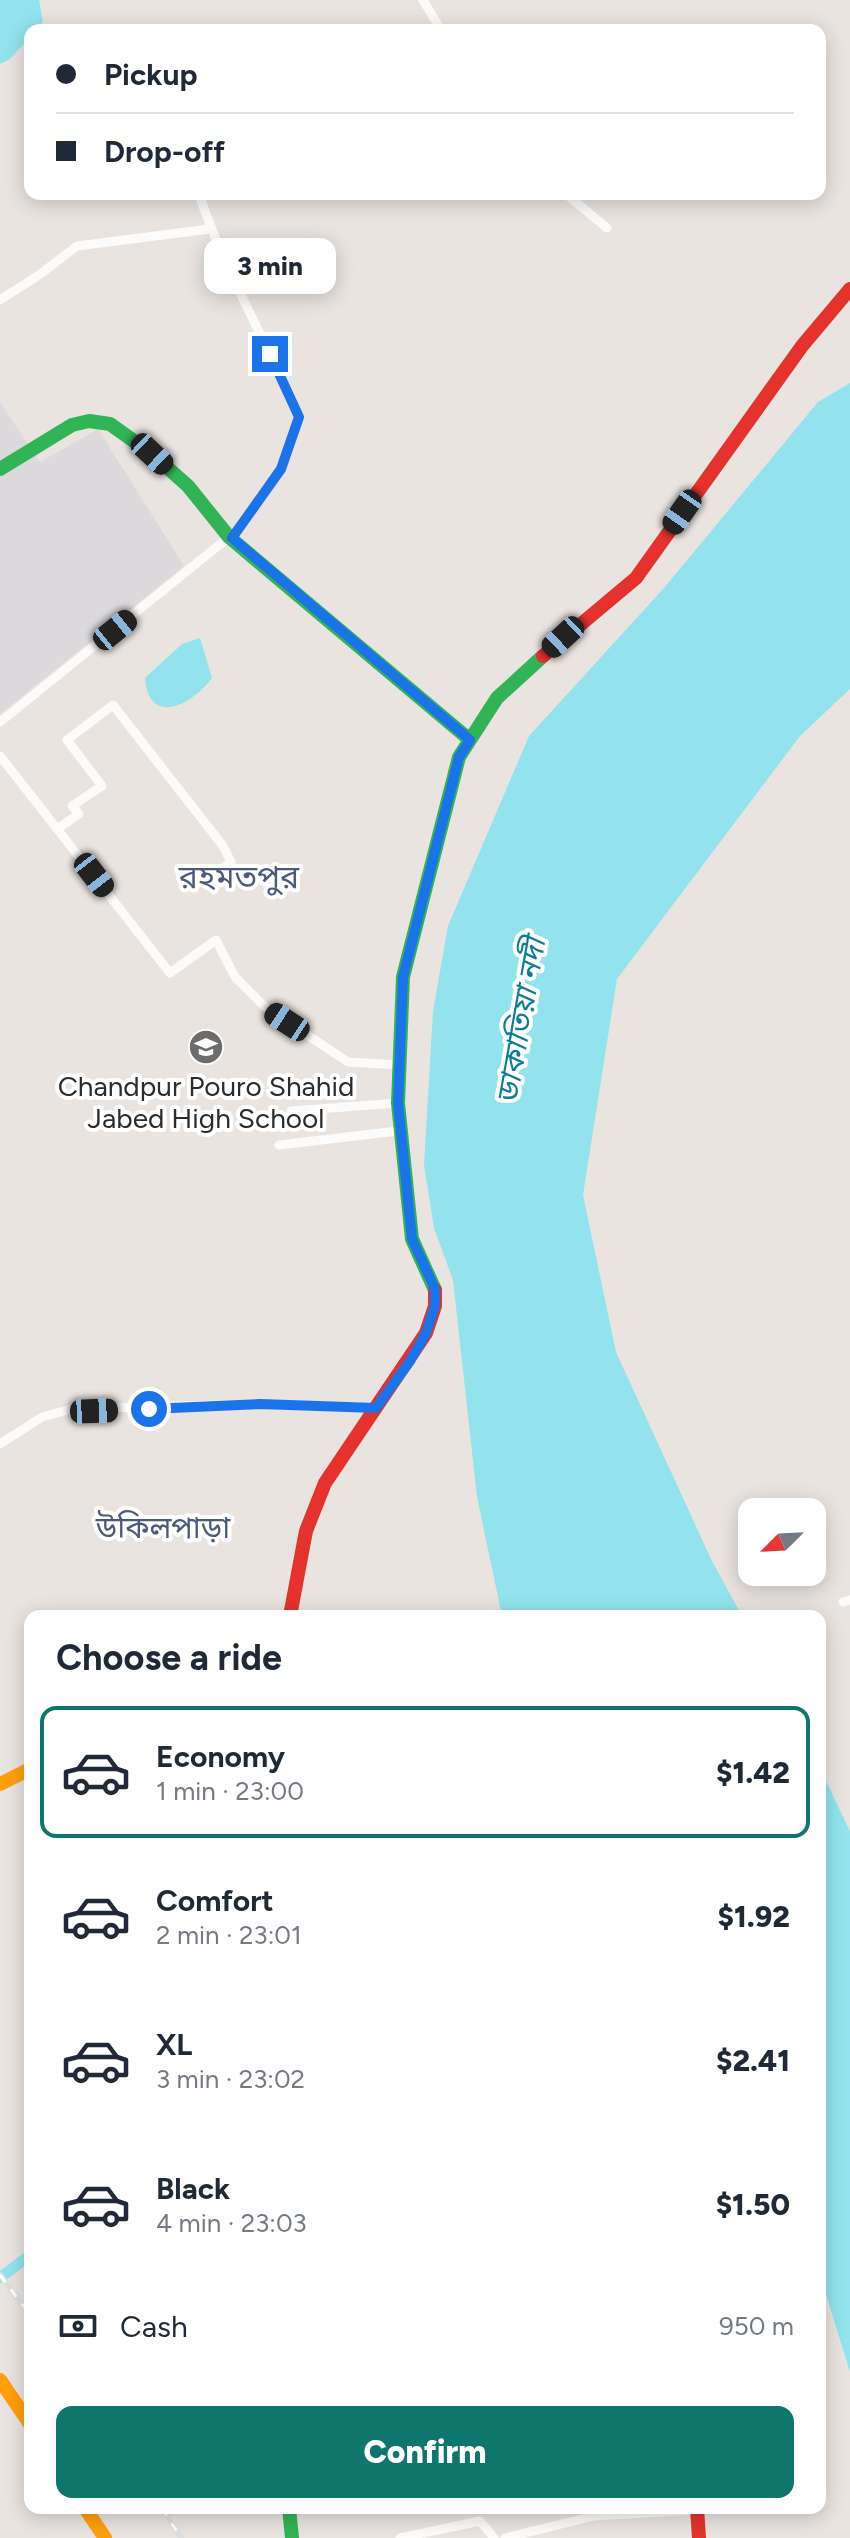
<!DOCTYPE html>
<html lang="en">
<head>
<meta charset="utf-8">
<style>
  :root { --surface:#fff; --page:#f6f6f7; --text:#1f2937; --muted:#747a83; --line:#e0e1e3; --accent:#0f766e }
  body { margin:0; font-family:Figtree,"Noto Sans Bengali",sans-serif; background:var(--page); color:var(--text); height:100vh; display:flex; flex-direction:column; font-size:30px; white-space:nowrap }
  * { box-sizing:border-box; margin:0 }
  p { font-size:26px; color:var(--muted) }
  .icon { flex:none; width:44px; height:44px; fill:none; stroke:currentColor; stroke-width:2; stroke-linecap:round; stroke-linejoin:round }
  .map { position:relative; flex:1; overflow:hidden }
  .drawer { position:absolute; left:24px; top:1610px; width:802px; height:904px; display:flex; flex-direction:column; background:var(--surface); border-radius:16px; box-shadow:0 4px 20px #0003 }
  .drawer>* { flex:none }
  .hud { position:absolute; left:24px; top:24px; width:802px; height:176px; border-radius:16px; box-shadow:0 4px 20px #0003; display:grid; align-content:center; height:176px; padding:0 32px; background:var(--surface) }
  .needle { width:52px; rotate:246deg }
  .controls { position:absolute; left:738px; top:1498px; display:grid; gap:16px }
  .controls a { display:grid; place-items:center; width:88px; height:88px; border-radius:16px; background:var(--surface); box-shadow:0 4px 20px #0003; font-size:40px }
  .end { position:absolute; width:36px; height:36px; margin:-18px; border:10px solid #1a73e8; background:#fff; box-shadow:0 0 0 4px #fff }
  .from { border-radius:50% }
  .bubble { position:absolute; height:56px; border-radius:16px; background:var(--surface); box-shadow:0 4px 20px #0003; font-size:26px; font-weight:800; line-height:56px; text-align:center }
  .car { position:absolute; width:24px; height:48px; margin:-24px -12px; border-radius:10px; box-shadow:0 0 6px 2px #0007; background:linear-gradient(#222 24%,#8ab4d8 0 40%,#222 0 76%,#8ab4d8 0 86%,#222 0) }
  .hud b { display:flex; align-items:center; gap:28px; height:76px; font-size:30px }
  .hud b+b { border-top:2px solid var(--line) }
  .hud i { width:20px; height:20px; background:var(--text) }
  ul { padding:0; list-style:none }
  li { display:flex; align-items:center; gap:24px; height:132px; margin:0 16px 12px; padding:0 16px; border:4px solid transparent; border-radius:16px }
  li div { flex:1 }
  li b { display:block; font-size:30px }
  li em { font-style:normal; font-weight:800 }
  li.on { border-color:var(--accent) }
  li>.icon { width:72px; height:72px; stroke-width:1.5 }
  h2 { padding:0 32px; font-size:36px; line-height:96px }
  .pay { display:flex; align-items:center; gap:20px; height:88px; padding:0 32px; font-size:30px }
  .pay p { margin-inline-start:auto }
  .primary-button { display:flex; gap:16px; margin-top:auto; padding:16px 32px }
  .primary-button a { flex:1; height:92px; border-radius:16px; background:var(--accent); color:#fff; font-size:32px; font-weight:800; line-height:92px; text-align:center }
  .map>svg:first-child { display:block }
  .industrial { fill:#dcd9dc }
  .water { fill:#92e3ed }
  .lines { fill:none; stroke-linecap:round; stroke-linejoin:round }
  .canal { stroke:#92e3ed; stroke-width:11 }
  .street { stroke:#fcfbfa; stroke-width:9 }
  .fast { stroke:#30b455; stroke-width:14 }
  .slow { stroke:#ff9f0a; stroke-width:14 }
  .jam { stroke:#e5322d; stroke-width:14 }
  .rail-casing { stroke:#dededf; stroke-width:6 }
  .rail { stroke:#fff; stroke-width:3; stroke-dasharray:9; stroke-linecap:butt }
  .route { stroke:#1a73e8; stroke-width:10 }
  .labels { text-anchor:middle; stroke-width:8; stroke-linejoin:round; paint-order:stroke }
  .poi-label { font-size:28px; fill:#2b2b2b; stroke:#fff }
  .water-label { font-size:30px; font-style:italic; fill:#097d99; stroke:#fff }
  .neighbourhood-label { font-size:30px; fill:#495a7d; stroke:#fff }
  .quarter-label { font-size:32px; fill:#495a7d; stroke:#fff }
</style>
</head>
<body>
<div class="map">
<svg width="850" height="2538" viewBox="0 0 850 2538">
  <rect width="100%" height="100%" fill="#e9e4e0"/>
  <path class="industrial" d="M0,402l40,60 58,-33 86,137 -184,148z"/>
  <path class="water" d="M0,0h39l4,22 -7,8h-6v7l-20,22 -10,5z
    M850,383v306l-50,47 -183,243 -34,216 33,157 95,207 31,57h-240l-25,-119 -24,-217 -19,-52 -10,-63 9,-154 15,-85 81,-190 135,-148 154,-186z
    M200,638l12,40c-19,26 -63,50 -67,0l37,-34z
    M820,1769l30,62v541l-30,-97z"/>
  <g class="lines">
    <path class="canal" d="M0,2278l30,-23"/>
    <path class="street" d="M423,0l18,30
      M199,194c26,78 68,148 100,223l-18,52 -49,69
      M566,194l41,34
      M0,300l39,-25 38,-29 133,-17
      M0,722l229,-185
      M0,756l170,217 46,-33 19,37 30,30 83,55 53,3
      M57,829l22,-15 -7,-8 30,-20 -35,-46 46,-35 110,141 8,16 -19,15
      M291,1111l107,-8
      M279,1145l119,-14
      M0,1444l42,-27 29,-8 189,-5 116,4
      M843,1602l7,-2
      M400,2538l80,-17 14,17
      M505,2538l89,-22 103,-6"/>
    <path class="fast" d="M0,469l72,-44 17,-4 21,3 42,30 36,32 41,51 241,203
      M435,1290l-23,-51 -14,-136 5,-126 56,-220 38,-59 46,-42
      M289,2508l3,30"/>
    <path class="slow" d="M0,1784l30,-15
      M0,2380l30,44
      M85,2508l20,30"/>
    <path class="jam" d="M543,656l93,-78 166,-232 48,-57
      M290,1616l16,-85 19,-48 101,-150 9,-27v-16
      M697,2508l2,30"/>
    <g class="rail-casing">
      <path id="rail" d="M0,2275l30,40
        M162,2508l19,30"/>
    </g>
    <use href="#rail" class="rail"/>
  </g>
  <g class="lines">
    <path class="route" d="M149,1409l111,-5 116,4 34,-47 16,-28 9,-27v-17l-23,-50 -14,-136 5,-126 56,-220 11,-17 -238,-202 49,-69 18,-52 -29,-63"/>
  </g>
  <defs>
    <g id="school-disc" transform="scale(1.8)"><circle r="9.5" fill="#6e6c6a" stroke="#fff"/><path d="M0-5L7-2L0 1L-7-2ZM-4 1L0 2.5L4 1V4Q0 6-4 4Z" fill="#fff"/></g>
  </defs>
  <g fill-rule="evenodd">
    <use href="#school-disc" x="206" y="1047"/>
  </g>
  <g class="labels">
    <g class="poi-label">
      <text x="206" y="1096">Chandpur Pouro Shahid<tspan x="206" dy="32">Jabed High School</tspan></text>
    </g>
    <g class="water-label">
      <text transform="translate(521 1021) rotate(-80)" y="10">ডাকাতিয়া নদী</text>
    </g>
    <g class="neighbourhood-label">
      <text x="163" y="1538">উকিলপাড়া</text>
    </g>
    <g class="quarter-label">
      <text x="239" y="888">রহমতপুর</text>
    </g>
  </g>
</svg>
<div class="controls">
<a><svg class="needle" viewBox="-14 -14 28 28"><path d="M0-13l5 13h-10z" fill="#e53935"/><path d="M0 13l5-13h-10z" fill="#747a83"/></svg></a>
</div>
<i class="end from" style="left:149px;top:1409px"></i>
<i class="end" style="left:270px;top:354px"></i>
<div class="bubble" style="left:204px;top:238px;width:132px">3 min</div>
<i class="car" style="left:152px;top:454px;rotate:133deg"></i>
<i class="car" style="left:682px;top:512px;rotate:215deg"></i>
<i class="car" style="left:115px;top:630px;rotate:51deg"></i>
<i class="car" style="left:563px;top:637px;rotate:227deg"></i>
<i class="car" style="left:94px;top:875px;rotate:142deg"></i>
<i class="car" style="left:287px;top:1022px;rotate:303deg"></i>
<i class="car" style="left:94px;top:1411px;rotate:88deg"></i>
<div class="hud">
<b><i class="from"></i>Pickup</b>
<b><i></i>Drop-off</b>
</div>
<section class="drawer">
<h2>Choose a ride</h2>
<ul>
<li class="on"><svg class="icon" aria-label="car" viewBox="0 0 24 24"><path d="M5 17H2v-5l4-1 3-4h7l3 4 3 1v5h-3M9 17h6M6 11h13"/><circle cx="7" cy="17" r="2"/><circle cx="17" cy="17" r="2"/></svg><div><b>Economy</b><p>1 min · 23:00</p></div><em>$1.42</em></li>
<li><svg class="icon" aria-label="car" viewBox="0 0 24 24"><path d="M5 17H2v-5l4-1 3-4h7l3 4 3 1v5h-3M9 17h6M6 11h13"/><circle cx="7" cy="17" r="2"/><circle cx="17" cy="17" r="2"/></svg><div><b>Comfort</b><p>2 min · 23:01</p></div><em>$1.92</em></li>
<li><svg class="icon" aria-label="car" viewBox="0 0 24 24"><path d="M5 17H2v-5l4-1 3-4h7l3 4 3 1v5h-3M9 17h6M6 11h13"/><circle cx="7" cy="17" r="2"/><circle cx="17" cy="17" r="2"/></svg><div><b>XL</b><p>3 min · 23:02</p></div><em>$2.41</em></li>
<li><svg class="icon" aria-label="car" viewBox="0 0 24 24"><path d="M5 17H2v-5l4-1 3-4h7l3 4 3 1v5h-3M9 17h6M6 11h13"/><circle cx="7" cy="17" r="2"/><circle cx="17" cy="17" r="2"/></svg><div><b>Black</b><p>4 min · 23:03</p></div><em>$1.50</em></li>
</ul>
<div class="pay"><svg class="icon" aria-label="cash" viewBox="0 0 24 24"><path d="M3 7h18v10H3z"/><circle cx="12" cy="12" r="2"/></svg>Cash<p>950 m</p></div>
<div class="primary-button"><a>Confirm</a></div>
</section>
</div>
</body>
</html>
